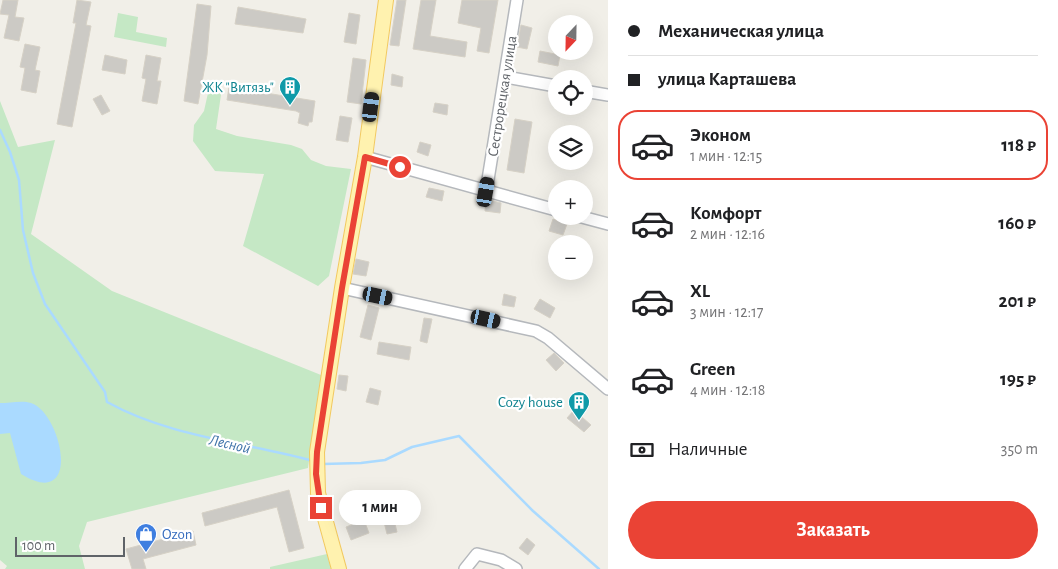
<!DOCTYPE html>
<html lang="ru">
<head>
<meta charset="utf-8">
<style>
  :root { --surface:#fff; --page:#f2f2f2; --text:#202124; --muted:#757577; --line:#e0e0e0; --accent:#ea4335 }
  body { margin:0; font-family:"Alegreya Sans",sans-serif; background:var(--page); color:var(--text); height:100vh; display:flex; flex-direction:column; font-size:19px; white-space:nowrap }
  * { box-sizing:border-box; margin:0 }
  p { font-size:16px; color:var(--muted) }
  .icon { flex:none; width:28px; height:28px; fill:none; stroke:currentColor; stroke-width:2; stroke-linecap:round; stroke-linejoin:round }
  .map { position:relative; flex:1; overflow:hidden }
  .sheet { display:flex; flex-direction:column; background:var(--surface); width:450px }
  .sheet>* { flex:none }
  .guide { display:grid; align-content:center; height:110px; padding:0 20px; background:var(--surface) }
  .needle { width:32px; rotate:202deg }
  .tools { position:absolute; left:548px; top:15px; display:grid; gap:10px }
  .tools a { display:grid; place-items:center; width:45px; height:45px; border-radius:50%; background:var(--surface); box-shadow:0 5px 20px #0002; font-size:25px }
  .scale { position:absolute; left:15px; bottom:12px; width:110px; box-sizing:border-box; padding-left:5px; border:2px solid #5f6368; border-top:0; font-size:14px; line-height:18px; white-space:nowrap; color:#5f6368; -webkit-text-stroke:4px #fff; paint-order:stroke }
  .end { position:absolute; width:22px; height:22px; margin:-11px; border:6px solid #ea4335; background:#fff; box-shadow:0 0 0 2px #fff }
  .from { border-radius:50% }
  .bubble { position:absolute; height:35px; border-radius:18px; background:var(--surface); box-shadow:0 5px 20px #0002; font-size:16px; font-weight:700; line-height:35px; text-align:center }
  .car { position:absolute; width:15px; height:30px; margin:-15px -8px; border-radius:6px; box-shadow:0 0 4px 1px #0007; background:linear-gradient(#222 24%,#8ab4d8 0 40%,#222 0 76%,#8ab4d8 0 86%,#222 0) }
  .guide b { display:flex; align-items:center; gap:18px; height:48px; font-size:19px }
  .guide b+b { border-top:1px solid var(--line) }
  .guide i { width:12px; height:12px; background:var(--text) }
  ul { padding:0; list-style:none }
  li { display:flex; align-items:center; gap:15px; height:70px; margin:0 10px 8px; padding:0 10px; border:2px solid transparent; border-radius:20px }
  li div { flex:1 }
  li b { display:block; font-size:19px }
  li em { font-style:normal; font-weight:700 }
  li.selected { border-color:var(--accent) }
  li>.icon { width:45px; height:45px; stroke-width:1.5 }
  .pay { display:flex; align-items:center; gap:12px; height:55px; padding:0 20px; font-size:19px }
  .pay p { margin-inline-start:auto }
  .cta { display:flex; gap:10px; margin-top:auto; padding:10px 20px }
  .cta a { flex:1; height:58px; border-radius:30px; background:var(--accent); color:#fff; font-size:20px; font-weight:700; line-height:58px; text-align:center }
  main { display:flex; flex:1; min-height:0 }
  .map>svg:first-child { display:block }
  .green { fill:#c5e8c5 }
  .water { fill:#aadaff }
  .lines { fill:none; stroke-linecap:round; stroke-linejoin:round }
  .stream { stroke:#aadaff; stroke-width:2.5 }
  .building { fill:#cccac5; stroke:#d6d1c6 }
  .minor-casing { stroke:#b5b8bc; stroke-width:14 }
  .major-casing { stroke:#f2c960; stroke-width:16 }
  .minor { stroke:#fff; stroke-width:11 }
  .major { stroke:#fff2af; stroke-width:14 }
  .route { stroke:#ea4335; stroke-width:6 }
  .labels { text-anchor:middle; stroke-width:4.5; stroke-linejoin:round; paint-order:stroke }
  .culture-label { font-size:15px; fill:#0d838f; stroke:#fff; text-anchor:end }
  .street-label { font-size:15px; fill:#5f6368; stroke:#fff }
  .shop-label { font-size:15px; fill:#366cbe; stroke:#fff; text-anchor:start }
  .water-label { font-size:16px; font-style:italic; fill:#4174aa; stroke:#fff }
</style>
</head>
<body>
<main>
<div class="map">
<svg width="608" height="569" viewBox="0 0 608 569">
  <rect width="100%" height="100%" fill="#f1efe8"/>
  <path class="green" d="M118,13l20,4 -2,15 31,6 -1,9 -52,-10z
    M221,82l1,6 -6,41 21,7 54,9 11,4 9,11 15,6 25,3 -22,107 -11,10 -75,-40 21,-72 -49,-3 -22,-30 1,-16 10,-14 6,-27z
    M0,101l18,46 37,-7 -24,94 81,57 209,84 -13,93 -221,54 -8,24 6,23h-80l2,-3 -7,-6z
    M327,554l4,15h-61v-2z"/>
  <path class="water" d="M0,403c9,0 23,-3 31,0 31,10 52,109 -10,71l-11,-41 -10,1z"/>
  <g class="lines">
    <path class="stream" d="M0,130l10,22 9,28 4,50 10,43 12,31 60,88 2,10c63,35 137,40 206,59
      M323,464l38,-1 24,-3 27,-13 47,-11 74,75 66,58"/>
  </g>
  <path class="building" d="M3,0h15l-3,17 9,1 -5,23 -15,-3 5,-23 -9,-1z
    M77,0l14,2 -5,23 5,1 -19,101 -15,-3 19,-101h-3z
    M397,0h9l-7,46 -9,-1z
    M421,0h15l-6,36 37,6 -2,15 -52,-8z
    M462,0h36l-9,53 -12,-2 4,-23 -23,-5z
    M197,4l14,2 -4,49 -9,49 -14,-3z
    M238,7l68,12 -3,14 -68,-9z
    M349,13l11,2 -4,29 -12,-2z
    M521,25l11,3 -5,21 -10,-2z
    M25,44l15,3 -5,23 5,1 -4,22 -15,-3 4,-22 -5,-1z
    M540,51l20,4 -2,11 -20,-4z
    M105,55l22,5 -2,14 -23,-4z
    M146,55l15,3 -4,23h4l-4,23 -15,-3 4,-22 -4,-1z
    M353,58l13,2 -5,44 -14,-2z
    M392,74l11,3 -1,10 -11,-2z
    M229,87l86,14 -3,21h-3l-1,4 -10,-3 2,-10 -4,-2 -69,-11z
    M101,95l9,16 -8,4 -9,-16z
    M435,103l13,2 -1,10 -14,-3z
    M340,116l12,2 -4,24 -12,-2z
    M515,119l17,3 -8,51 -17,-3z
    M420,142l11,3 -3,11 -11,-4z
    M429,188l15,3 -2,10 -16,-4z
    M486,199l15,4 -1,10 -15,-2z
    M553,219l14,5 -4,11 -14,-4z
    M356,259l13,3 -3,14 -13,-2z
    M504,294l12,3 -2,10 -12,-2z
    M540,299l15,9 -5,10 -16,-9z
    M368,305l11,3 -8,32 -11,-3z
    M424,318l8,1 -5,24 -7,-2z
    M379,342l32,5 -2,13 -32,-6z
    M554,353l10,10 -8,8 -10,-11z
    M339,375l9,1 -2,15 -9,-2z
    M370,388l11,3 -3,14 -12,-3z
    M574,410l17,15 -7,7 -17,-14z
    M289,490l15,58 -15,4 -12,-45 -72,19 -3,-13z
    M393,516l4,16 -10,2 -4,-16z
    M364,520l5,13 -18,7 -5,-13z
    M193,531l3,14 -53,14 3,10h-14l-6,-20z
    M527,538l8,7 -7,10 -9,-7z"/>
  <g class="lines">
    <g class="minor-casing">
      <path id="minor" d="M506,77l50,9
        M584,91l24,4
        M365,157l191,53
        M486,192l31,-192
        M578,216l30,8
        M342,288l194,43 12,7 60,51
        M465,569l12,-15 24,6 15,9"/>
    </g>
    <g class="major-casing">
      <path id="major" d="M339,569l-21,-76 -1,-41 25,-164 23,-131 21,-157"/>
    </g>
    <use href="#minor" class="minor"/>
    <use href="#major" class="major"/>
  </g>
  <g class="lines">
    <path class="route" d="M321,508l-5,-34 1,-22 25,-164 23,-131 35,10"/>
  </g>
  <defs>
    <g id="building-pin" transform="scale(1.125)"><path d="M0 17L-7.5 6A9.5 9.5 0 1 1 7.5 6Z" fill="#0f9aa8" stroke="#fff"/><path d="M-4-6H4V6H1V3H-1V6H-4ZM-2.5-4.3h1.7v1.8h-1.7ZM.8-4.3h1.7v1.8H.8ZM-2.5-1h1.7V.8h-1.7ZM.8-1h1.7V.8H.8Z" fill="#fff"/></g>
    <g id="shop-pin" transform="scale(1.125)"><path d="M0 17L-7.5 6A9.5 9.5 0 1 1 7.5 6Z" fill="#3f7fe0" stroke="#fff"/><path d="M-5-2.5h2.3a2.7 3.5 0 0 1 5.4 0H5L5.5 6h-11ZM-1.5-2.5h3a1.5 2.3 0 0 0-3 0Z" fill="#fff"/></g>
  </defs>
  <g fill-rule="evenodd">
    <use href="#building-pin" x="290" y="87"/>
    <use href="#building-pin" x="579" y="402"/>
    <use href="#shop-pin" x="146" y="534"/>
  </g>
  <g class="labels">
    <g class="culture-label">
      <text x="274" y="92">ЖК "Витязь"</text>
      <text x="563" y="407">Cozy house</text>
    </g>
    <g class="street-label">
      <text transform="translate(502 96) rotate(-81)" y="5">Сестрорецкая улица</text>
    </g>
    <g class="shop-label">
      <text x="162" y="539">Ozon</text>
    </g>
    <g class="water-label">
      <text transform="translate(230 443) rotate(13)" y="6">Лесной</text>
    </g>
  </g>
</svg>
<div class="tools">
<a><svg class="needle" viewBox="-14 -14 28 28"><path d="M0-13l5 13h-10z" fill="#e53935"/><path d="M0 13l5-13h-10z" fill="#757577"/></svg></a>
<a><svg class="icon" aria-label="locate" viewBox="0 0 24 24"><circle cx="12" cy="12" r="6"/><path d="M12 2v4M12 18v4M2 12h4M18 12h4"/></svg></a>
<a><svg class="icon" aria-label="layers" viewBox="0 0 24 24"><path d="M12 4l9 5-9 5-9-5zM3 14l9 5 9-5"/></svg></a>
<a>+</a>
<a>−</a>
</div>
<div class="scale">100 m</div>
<i class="end from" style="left:400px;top:167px"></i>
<i class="end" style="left:321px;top:508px"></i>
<div class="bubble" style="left:339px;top:490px;width:82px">1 мин</div>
<i class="car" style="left:371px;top:107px;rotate:7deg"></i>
<i class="car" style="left:486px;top:192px;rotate:10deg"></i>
<i class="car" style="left:378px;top:296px;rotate:102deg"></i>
<i class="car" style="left:486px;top:319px;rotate:103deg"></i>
</div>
<section class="sheet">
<div class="guide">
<b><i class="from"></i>Механическая улица</b>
<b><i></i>улица Карташева</b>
</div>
<ul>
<li class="selected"><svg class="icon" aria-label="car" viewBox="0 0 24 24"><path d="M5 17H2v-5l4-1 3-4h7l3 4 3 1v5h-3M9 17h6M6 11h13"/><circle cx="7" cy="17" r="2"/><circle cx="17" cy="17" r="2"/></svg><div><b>Эконом</b><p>1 мин · 12:15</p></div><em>118 ₽</em></li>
<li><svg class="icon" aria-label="car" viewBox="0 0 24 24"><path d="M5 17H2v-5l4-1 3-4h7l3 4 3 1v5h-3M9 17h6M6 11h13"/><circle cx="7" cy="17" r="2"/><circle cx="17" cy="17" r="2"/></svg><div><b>Комфорт</b><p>2 мин · 12:16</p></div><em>160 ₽</em></li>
<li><svg class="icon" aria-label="car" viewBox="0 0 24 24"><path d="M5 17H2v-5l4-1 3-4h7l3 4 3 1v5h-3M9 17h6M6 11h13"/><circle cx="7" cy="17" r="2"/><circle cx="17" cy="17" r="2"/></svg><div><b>XL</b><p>3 мин · 12:17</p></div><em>201 ₽</em></li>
<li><svg class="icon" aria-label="car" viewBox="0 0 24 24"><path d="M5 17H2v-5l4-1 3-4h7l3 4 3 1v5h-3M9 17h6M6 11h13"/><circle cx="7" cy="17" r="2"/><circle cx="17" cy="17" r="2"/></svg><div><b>Green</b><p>4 мин · 12:18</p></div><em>195 ₽</em></li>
</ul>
<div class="pay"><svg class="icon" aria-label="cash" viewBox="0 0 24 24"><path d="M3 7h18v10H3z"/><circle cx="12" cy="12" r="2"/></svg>Наличные<p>350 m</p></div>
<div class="cta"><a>Заказать</a></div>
</section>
</main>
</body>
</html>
